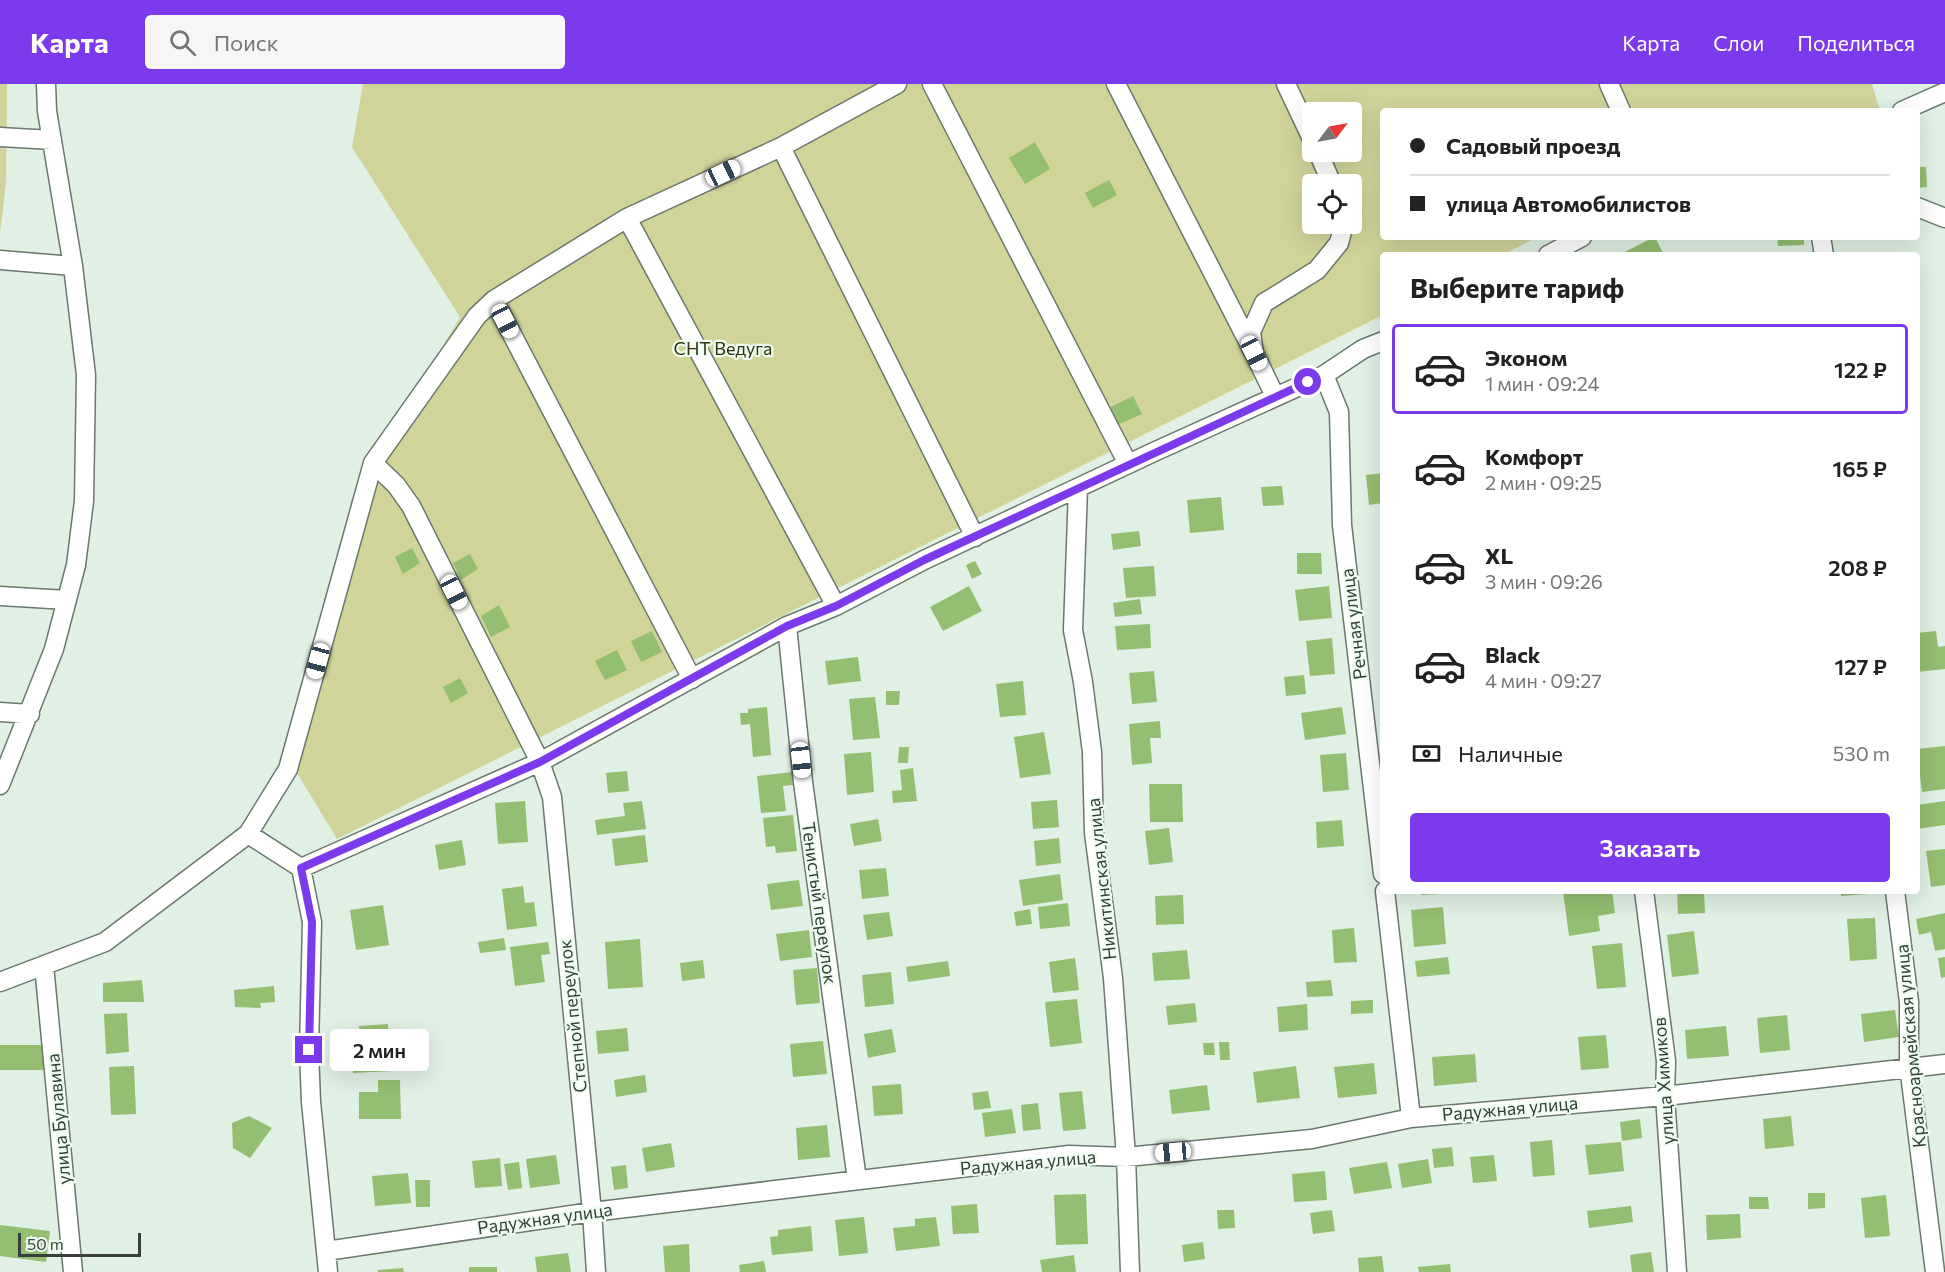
<!DOCTYPE html>
<html lang="ru">
<head>
<meta charset="utf-8">
<style>
  :root { --surface:#fff; --page:#f6f6f6; --text:#222; --muted:#767676; --line:#e0e0e0; --accent:#7c3aed }
  body { margin:0; font-family:Commissioner,sans-serif; background:var(--page); color:var(--text); height:100vh; display:flex; flex-direction:column; font-size:22px; white-space:nowrap }
  * { box-sizing:border-box; margin:0 }
  p { font-size:20px; color:var(--muted) }
  .icon { flex:none; width:33px; height:33px; fill:none; stroke:currentColor; stroke-width:2; stroke-linecap:round; stroke-linejoin:round }
  .map { position:relative; flex:1; overflow:hidden }
  .side { position:absolute; left:1380px; top:168px; width:540px; height:642px; display:flex; flex-direction:column; background:var(--surface); border-radius:6px; box-shadow:0 6px 24px #0002 }
  .side>* { flex:none }
  .hud { position:absolute; left:1380px; top:24px; width:540px; height:132px; border-radius:6px; box-shadow:0 6px 24px #0002; display:grid; align-content:center; height:132px; padding:0 30px; background:var(--surface) }
  .needle { width:39px; rotate:58deg }
  .fabs { position:absolute; left:1302px; top:18px; display:grid; gap:12px }
  .fabs a { display:grid; place-items:center; width:60px; height:60px; border-radius:6px; background:var(--surface); box-shadow:0 6px 24px #0002; font-size:30px }
  .scale { position:absolute; left:18px; bottom:15px; width:123px; box-sizing:border-box; padding-left:6px; border:3px solid #383e39; border-top:0; font-size:16px; line-height:21px; white-space:nowrap; color:#383e39; -webkit-text-stroke:4px #eefdf1; paint-order:stroke }
  .end { position:absolute; width:27px; height:27px; margin:-14px; border:8px solid #7c3aed; background:#fff; box-shadow:0 0 0 3px #fff }
  .from { border-radius:50% }
  .bubble { position:absolute; height:42px; border-radius:6px; background:var(--surface); box-shadow:0 6px 24px #0002; font-size:20px; font-weight:600; line-height:42px; text-align:center }
  .car { position:absolute; width:18px; height:36px; margin:-18px -9px; border-radius:8px; box-shadow:0 0 4px 2px #0007; background:linear-gradient(#fff 24%,#345 0 40%,#fff 0 76%,#345 0 86%,#fff 0) }
  .hud b { display:flex; align-items:center; gap:21px; height:57px; font-size:22px }
  .hud b+b { border-top:2px solid var(--line) }
  .hud i { width:15px; height:15px; background:var(--text) }
  ul { padding:0; list-style:none }
  li { display:flex; align-items:center; gap:18px; height:90px; margin:0 12px 9px; padding:0 18px; border:3px solid transparent; border-radius:6px }
  li div { flex:1 }
  li b { display:block; font-size:22px }
  li em { font-style:normal; font-weight:600 }
  li.current { border-color:var(--accent) }
  li>.icon { width:54px; height:54px; stroke-width:1.5 }
  h2 { padding:0 30px; font-size:27px; line-height:72px }
  .pay { display:flex; align-items:center; gap:15px; height:66px; padding:0 30px; font-size:22px }
  .pay p { margin-inline-start:auto }
  .primary-button { display:flex; gap:12px; margin-top:auto; padding:12px 30px }
  .primary-button a { flex:1; height:69px; border-radius:6px; background:var(--accent); color:#fff; font-size:24px; font-weight:600; line-height:69px; text-align:center }
  header { display:flex; align-items:center; gap:36px; box-sizing:border-box; height:84px; padding:0 30px; background:var(--accent); color:#fff }
  header strong { font-size:28px }
  nav { display:flex; gap:33px; margin-inline-start:auto; font-size:21px }
  .search { width:420px; height:54px; background:var(--page); display:flex; align-items:center; gap:15px; box-sizing:border-box; padding:0 21px; border-radius:6px; color:var(--muted); font-size:22px }
  .map>svg:first-child { display:block }
  .green { fill:#d0d499; fill-rule:evenodd }
  .building { fill:#94be71 }
  .lines { fill:none; stroke-linecap:round; stroke-linejoin:round }
  .street-casing { stroke:#6a786d; stroke-width:21 }
  .street { stroke:#fff; stroke-width:18 }
  .route { stroke:#7c3aed; stroke-width:8 }
  .labels { text-anchor:middle; stroke-width:4.5; stroke-linejoin:round; paint-order:stroke }
  .park-label { font-size:18px; fill:#32330c; stroke:#eefdf1 }
  .street-label { font-size:18px; fill:#383e39; stroke:#eefdf1 }
</style>
</head>
<body>
<header>
<strong>Карта</strong>
<div class="search"><svg class="icon" aria-label="search" viewBox="0 0 24 24"><circle cx="10" cy="10" r="6"/><path d="M15 15l6 6"/></svg>Поиск</div>
<nav><a>Карта</a><a>Слои</a><a>Поделиться</a></nav>
</header>
<div class="map">
<svg width="1945" height="1188" viewBox="0 0 1945 1188">
  <rect width="100%" height="100%" fill="#e0f0e4"/>
  <path class="green" d="M0,0h7l-1,99 -6,51z
    M363,0h1509l8,27h-497v126h155l-36,18h-119v60l-1046,524 -40,-66 55,-275 108,-181 -108,-170zM1312,28h40v40h-40zM1312,100h40v40h-40z"/>
  <path class="building" d="M1035,58l15,27 -25,15 -16,-26z
    M1917,83h9l1,20 -10,1z
    M1109,96l8,15 -24,13 -8,-15z
    M1655,153l9,18h-45l35,-18z
    M1777,153h27v8l-26,1z
    M1133,312l9,18 -25,11 -8,-17z
    M1383,389v30l-14,2 -3,-30z
    M1282,402l2,19 -21,1 -2,-19z
    M1221,413l3,33 -34,3 -3,-33z
    M1139,447l2,15 -28,4 -2,-16z
    M412,464l8,15 -17,11 -8,-17z
    M1297,469h24l1,21h-25z
    M470,470l8,15 -17,11 -8,-17z
    M975,477l7,13 -10,5 -6,-14z
    M1154,482l2,30 -30,2 -3,-30z
    M969,502l13,25 -39,20 -13,-24z
    M1329,502l3,32 -33,3 -4,-31z
    M1140,515l2,15 -27,3 -2,-14z
    M499,521l11,22 -19,10 -10,-21z
    M1150,540l1,24 -34,2 -2,-24z
    M652,547l10,21 -21,10 -10,-21z
    M1936,547l2,16 7,-1v23l-28,3v-39z
    M1332,554l3,36 -25,2 -4,-35z
    M617,566l10,20 -22,10 -10,-19z
    M858,573l3,24 -33,4 -3,-24z
    M1154,587l3,31 -25,2 -3,-31z
    M1304,591l2,19 -20,2 -2,-19z
    M460,594l8,15 -17,10 -8,-16z
    M1023,597l3,34 -26,2 -4,-33z
    M886,607h14l-1,14h-13z
    M875,613l5,41 -27,2 -4,-41z
    M767,623l4,48 -18,2 -3,-33 -9,1 -1,-12h8v-4z
    M1342,623l4,27 -41,6 -4,-27z
    M1160,637l1,17h-11l2,25 -20,2 -3,-41z
    M1044,648l7,42 -31,4 -6,-41z
    M1945,662v43l-23,3 -5,-43z
    M899,663h10l-1,16h-10z
    M871,668l3,40 -27,3 -3,-41z
    M1346,669l3,37 -26,2 -3,-37z
    M913,684l4,33 -24,2 -1,-12 10,-1 -2,-20z
    M627,687l2,20 -21,2 -2,-20z
    M792,688l1,13 -10,1 3,25 -25,2 -4,-37z
    M1149,700h33l1,38h-33z
    M1057,716l2,27 -26,2 -2,-27z
    M525,717l3,41 -30,2 -3,-41z
    M642,717l4,28 -49,6 -2,-15 30,-4 -2,-13z
    M1945,717v24l-28,4v-24z
    M793,731l4,36 -21,2 -1,-7 -9,1 -3,-29z
    M878,735l4,22 -28,5 -4,-22z
    M1342,736l2,26 -27,2 -1,-26z
    M1169,744l4,34 -24,3 -4,-34z
    M645,751l3,27 -33,4 -3,-27z
    M1059,754l2,25 -25,3 -2,-25z
    M462,756l4,25 -27,5 -4,-25z
    M1945,765v36l-14,2 -5,-36z
    M886,784l3,28 -27,3 -3,-29z
    M1060,790l3,26 -40,6 -4,-26z
    M799,796l4,26 -32,4 -4,-26z
    M523,802l2,17 9,-1 3,24 -30,4 -5,-41z
    M1421,807h18l1,3 -19,1z
    M1563,807h49l3,22 -17,3 2,15 -31,5z
    M1677,807h27l1,22 -27,1z
    M1841,807h28v3l-28,2z
    M1183,811l1,29 -28,1 -1,-29z
    M1068,819l2,23 -30,3 -2,-22z
    M383,821l6,40 -33,5 -6,-40z
    M1443,823l3,37 -32,3 -3,-37z
    M1030,825l2,15 -16,2 -2,-14z
    M889,828l4,24 -26,4 -4,-25z
    M1945,829v36l-10,2 -4,-19 -12,3 -3,-16z
    M1875,834l2,41 -27,2 -3,-42z
    M1354,844l3,34 -23,1 -2,-33z
    M809,846l3,27 -32,4 -4,-27z
    M1694,847l5,43 -27,3 -5,-42z
    M504,854l2,12 -26,3 -2,-11z
    M640,855l3,48 -35,2 -3,-47z
    M548,858l2,12 -9,1 4,27 -30,4 -5,-39z
    M1622,859l4,44 -29,2 -5,-43z
    M1187,866l3,29 -36,2 -2,-28z
    M1448,873l2,17 -33,3 -2,-16z
    M1945,873v20l-4,1 -3,-20z
    M1075,874l4,32 -26,3 -4,-31z
    M703,876l2,18 -23,3 -2,-18z
    M948,877l2,15 -42,6 -2,-15z
    M817,884l3,35 -24,2 -3,-35z
    M891,888l3,32 -29,3 -3,-32z
    M142,896l2,22h-41v-19z
    M1331,896l2,16 -26,1 -1,-15z
    M274,902l1,16 -15,1 1,5 -26,-1 -1,-17z
    M1077,915l5,44 -32,4 -5,-45z
    M1373,916v13l-22,1v-13z
    M1195,919l2,19 -29,3 -2,-19z
    M1307,920l1,26 -29,2 -2,-25z
    M1895,926l4,27 -35,5 -3,-28z
    M127,929l2,39 -23,2 -2,-40z
    M1787,931l3,35 -30,3 -3,-35z
    M388,940l3,47 -38,2 -1,-17 9,-1 -2,-29z
    M1726,942l3,30 -42,3 -2,-29z
    M627,944l2,23 -31,3 -2,-23z
    M892,945l4,23 -28,6 -4,-24z
    M1606,951l3,33 -28,2 -3,-33z
    M823,957l4,33 -34,3 -3,-33z
    M1219,958h10l1,18h-10z
    M1203,959h11l1,12h-11z
    M0,961h50v25h-50z
    M1475,970l2,28 -43,4 -2,-29z
    M1374,979l3,31 -39,4 -4,-31z
    M134,982l2,48 -25,1 -2,-48z
    M1296,982l4,32 -43,5 -4,-31z
    M645,991l2,17 -31,5 -2,-17z
    M378,996h22l1,39h-42v-27h19z
    M901,1000l2,30 -29,2 -2,-30z
    M1207,1001l3,25 -38,4 -3,-24z
    M988,1007l3,17 -17,2 -2,-17z
    M1082,1007l4,38 -23,2 -4,-38z
    M1038,1019l3,26 -18,2 -2,-26z
    M1012,1025l4,24 -31,4 -3,-24z
    M249,1032l23,12 -22,30 -17,-10 -1,-25z
    M1791,1032l3,30 -29,3 -2,-30z
    M1640,1035l2,19 -20,3 -2,-19z
    M827,1041l3,32 -32,3 -2,-32z
    M1552,1056l3,35 -22,2 -3,-35z
    M1621,1058l3,29 -35,4 -4,-30z
    M671,1059l4,24 -29,5 -4,-24z
    M1452,1063l2,19 -20,2 -2,-19z
    M556,1071l4,29 -30,4 -4,-29z
    M1494,1071l3,26 -24,2 -3,-26z
    M500,1074l2,28 -27,2 -3,-27z
    M1428,1075l4,24 -30,5 -4,-24z
    M519,1078l3,26 -14,2 -4,-26z
    M1387,1078l5,26 -38,6 -5,-26z
    M626,1081l2,23 -14,2 -3,-23z
    M1325,1087l2,29 -33,2 -2,-28z
    M408,1089l3,30 -36,3 -3,-30z
    M415,1096h15v27h-14z
    M1808,1109h17v15l-17,1z
    M1086,1110l2,50 -32,1 -2,-50z
    M1886,1111l4,41 -25,2 -4,-40z
    M1749,1113h19l1,12h-20z
    M977,1120l2,29 -26,1 -2,-28z
    M1631,1122l2,16 -44,6 -2,-17z
    M1217,1126h17l1,18 -17,1z
    M1332,1126l3,21 -22,3 -3,-21z
    M1740,1130l1,24 -34,2 -1,-25z
    M864,1133l4,36 -29,3 -4,-36z
    M936,1133l4,29 -44,5 -3,-23 22,-2v-7z
    M0,1141l50,6 -4,31 -46,-6z
    M811,1142l2,25 -41,4 -2,-18 8,-1v-6z
    M1203,1158l2,17 -21,3 -2,-17z
    M689,1160l1,28h-25l-2,-26z
    M1651,1168l3,20h-22l-2,-17z
    M568,1169l3,19h-34l-2,-15z
    M1074,1171l2,17h-34l-2,-12z
    M1382,1172l2,16h-25l-1,-14z
    M764,1177l2,11h-26l-1,-7z
    M1450,1180l1,8h-32l-1,-5z
    M469,1183h28v5h-28z
    M403,1184l1,4h-26v-2z"/>
  <g class="lines">
    <g class="street-casing">
      <path id="street" d="M932,0l196,380
        M1116,0l138,269
        M1286,0l26,55
        M1609,0l12,27
        M1902,27l43,-19
        M0,53l52,3
        M781,63l194,390
        M1318,68l14,32
        M1917,123l28,11
        M627,134l209,388
        M1821,153l3,18
        M1548,171l34,-18
        M0,176l73,6
        M494,216l198,379
        M1324,291l15,37 3,113 41,349
        M1275,312l-21,-43 -3,-21 13,-29 53,-33 22,-27 5,-19
        M373,379l23,22 15,21 129,256 12,35 40,415 4,60
        M1078,404l-5,142 10,52 9,70 2,81 19,145 13,179 4,115
        M0,512l67,4
        M787,542l16,156 54,398
        M0,628l30,2
        M0,701l54,-136 22,-84 8,-64 2,-126 -13,-109 -26,-155 -1,-27
        M248,750l53,34 239,-106 247,-136 49,-20 88,-46 232,-109 168,-76 39,-26 20,-8
        M301,784l11,54 -3,128 2,52 17,170
        M1385,807l26,227
        M1644,807l22,170 -1,35 12,176
        M1895,807l14,111v64l26,206
        M44,881l29,307
        M0,898l105,-40 143,-108 40,-65 85,-306 104,-147 17,-16 133,-82 154,-71 116,-63
        M326,1167l266,-39 477,-57 57,2 186,-18 99,-21 254,-22 280,-32"/>
    </g>
    <use href="#street" class="street"/>
  </g>
  <g class="lines">
    <path class="route" d="M309,966l3,-128 -11,-54 239,-106 247,-136 49,-20 88,-46 384,-178"/>
  </g>
  <g class="labels">
    <g class="park-label">
      <text x="723" y="271">СНТ Ведуга</text>
    </g>
    <g class="street-label">
      <text transform="translate(1354 540) rotate(-97)" y="6">Речная улица</text>
      <text transform="translate(1102 795) rotate(-96)" y="6">Никитинская улица</text>
      <text transform="translate(819 819) rotate(82)" y="6">Тенистый переулок</text>
      <text transform="translate(573 932) rotate(-96)" y="6">Степной переулок</text>
      <text transform="translate(1911 962) rotate(-95)" y="6">Красноармейская улица</text>
      <text transform="translate(1664 997) rotate(-94)" y="6">улица Химиков</text>
      <text transform="translate(1510 1025) rotate(-5)" y="6">Радужная улица</text>
      <text transform="translate(59 1035) rotate(-95)" y="6">улица Булавина</text>
      <text transform="translate(1028 1079) rotate(-5)" y="6">Радужная улица</text>
      <text transform="translate(545 1135) rotate(-8)" y="6">Радужная улица</text>
    </g>
  </g>
</svg>
<div class="fabs">
<a><svg class="needle" viewBox="-14 -14 28 28"><path d="M0-13l5 13h-10z" fill="#e53935"/><path d="M0 13l5-13h-10z" fill="#767676"/></svg></a>
<a><svg class="icon" aria-label="locate" viewBox="0 0 24 24"><circle cx="12" cy="12" r="6"/><path d="M12 2v4M12 18v4M2 12h4M18 12h4"/></svg></a>
</div>
<div class="scale">50 m</div>
<i class="end from" style="left:1308px;top:298px"></i>
<i class="end" style="left:309px;top:966px"></i>
<div class="bubble" style="left:330px;top:945px;width:99px">2 мин</div>
<i class="car" style="left:723px;top:89px;rotate:65deg"></i>
<i class="car" style="left:505px;top:237px;rotate:152deg"></i>
<i class="car" style="left:1254px;top:269px;rotate:154deg"></i>
<i class="car" style="left:454px;top:508px;rotate:153deg"></i>
<i class="car" style="left:318px;top:577px;rotate:195deg"></i>
<i class="car" style="left:801px;top:676px;rotate:174deg"></i>
<i class="car" style="left:1173px;top:1068px;rotate:265deg"></i>
<div class="hud">
<b><i class="from"></i>Садовый проезд</b>
<b><i></i>улица Автомобилистов</b>
</div>
<section class="side">
<h2>Выберите тариф</h2>
<ul>
<li class="current"><svg class="icon" aria-label="car" viewBox="0 0 24 24"><path d="M5 17H2v-5l4-1 3-4h7l3 4 3 1v5h-3M9 17h6M6 11h13"/><circle cx="7" cy="17" r="2"/><circle cx="17" cy="17" r="2"/></svg><div><b>Эконом</b><p>1 мин · 09:24</p></div><em>122 ₽</em></li>
<li><svg class="icon" aria-label="car" viewBox="0 0 24 24"><path d="M5 17H2v-5l4-1 3-4h7l3 4 3 1v5h-3M9 17h6M6 11h13"/><circle cx="7" cy="17" r="2"/><circle cx="17" cy="17" r="2"/></svg><div><b>Комфорт</b><p>2 мин · 09:25</p></div><em>165 ₽</em></li>
<li><svg class="icon" aria-label="car" viewBox="0 0 24 24"><path d="M5 17H2v-5l4-1 3-4h7l3 4 3 1v5h-3M9 17h6M6 11h13"/><circle cx="7" cy="17" r="2"/><circle cx="17" cy="17" r="2"/></svg><div><b>XL</b><p>3 мин · 09:26</p></div><em>208 ₽</em></li>
<li><svg class="icon" aria-label="car" viewBox="0 0 24 24"><path d="M5 17H2v-5l4-1 3-4h7l3 4 3 1v5h-3M9 17h6M6 11h13"/><circle cx="7" cy="17" r="2"/><circle cx="17" cy="17" r="2"/></svg><div><b>Black</b><p>4 мин · 09:27</p></div><em>127 ₽</em></li>
</ul>
<div class="pay"><svg class="icon" aria-label="cash" viewBox="0 0 24 24"><path d="M3 7h18v10H3z"/><circle cx="12" cy="12" r="2"/></svg>Наличные<p>530 m</p></div>
<div class="primary-button"><a>Заказать</a></div>
</section>
</div>
</body>
</html>
